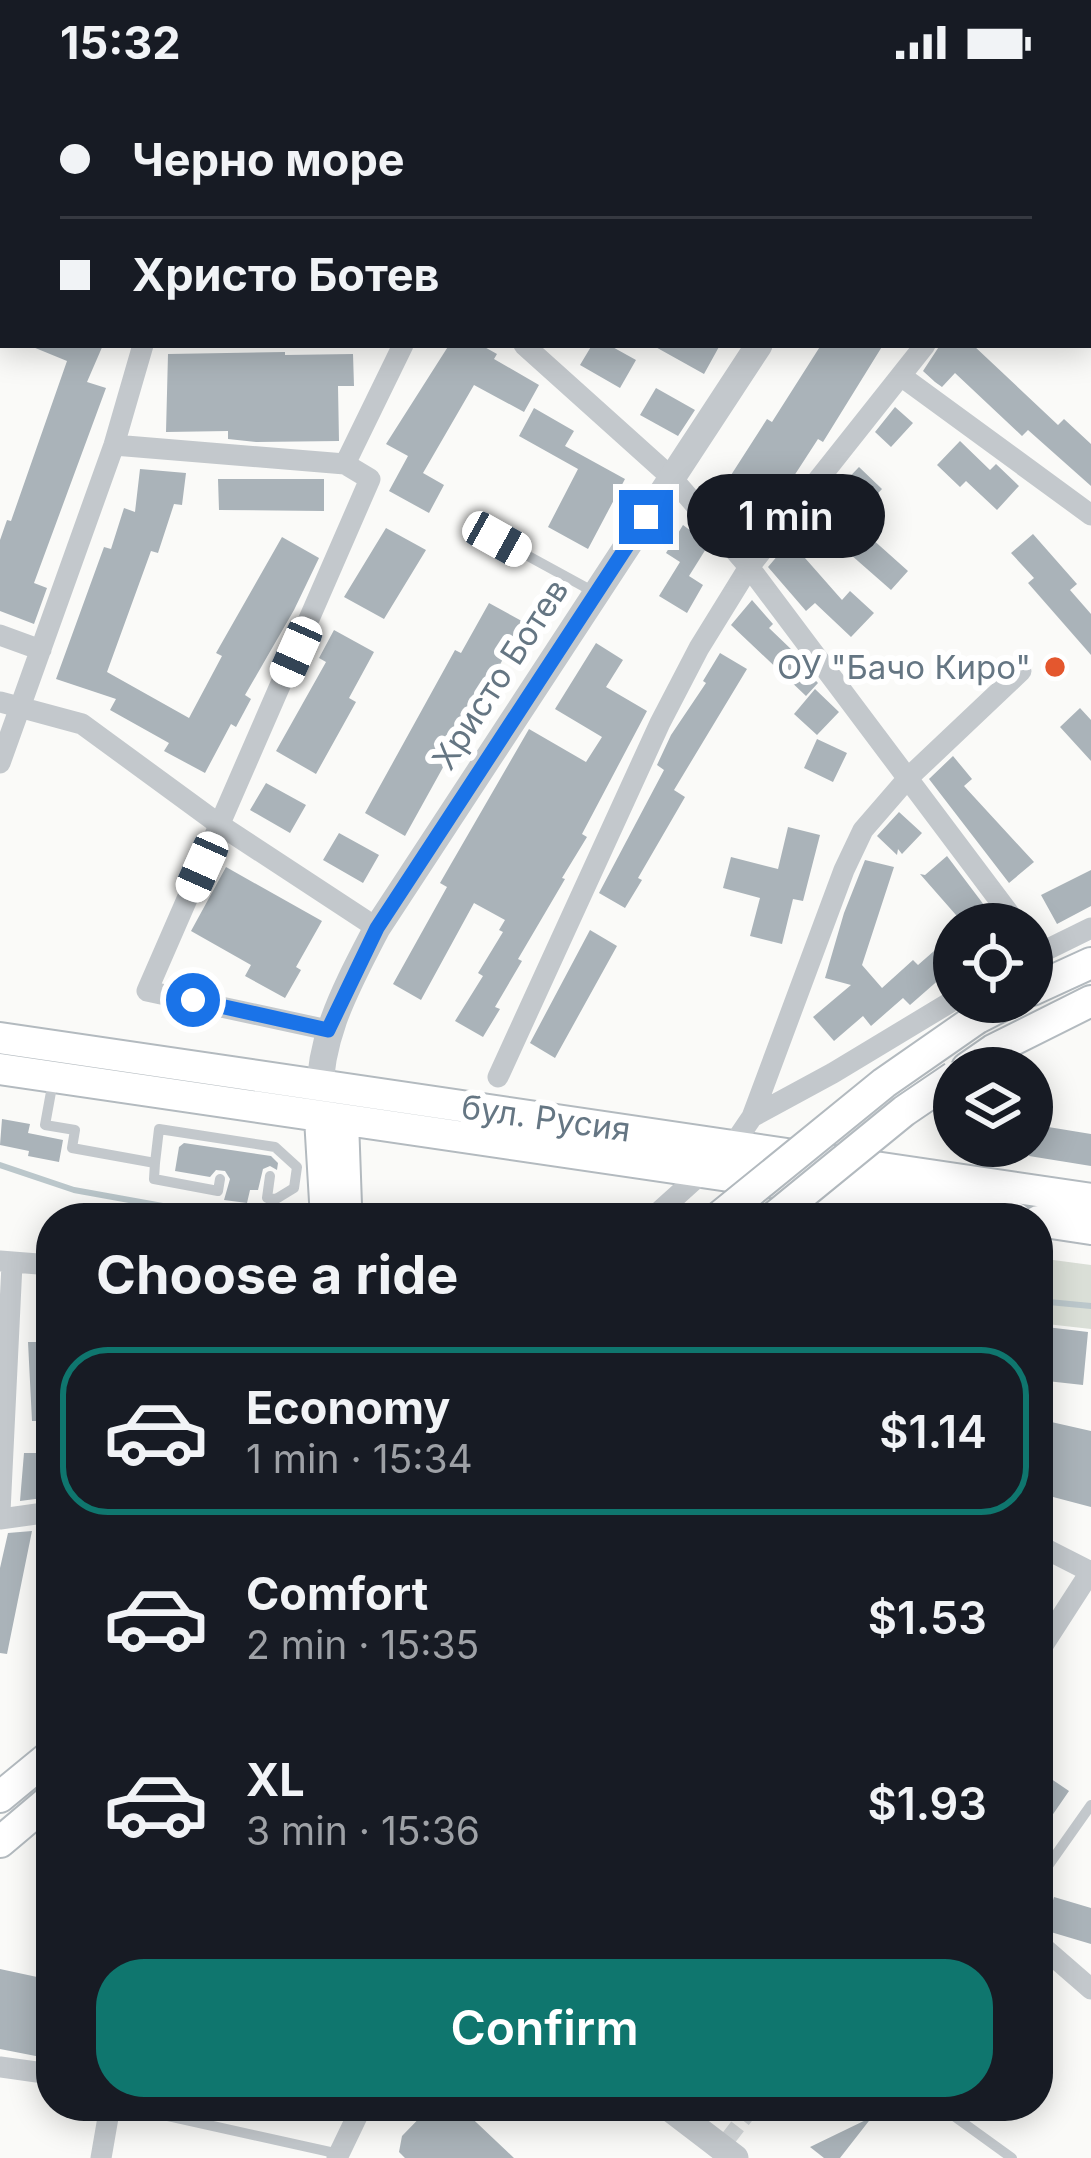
<!DOCTYPE html>
<html lang="en">
<head>
<meta charset="utf-8">
<style>
  :root { --surface:#171b24; --page:#20242c; --text:#f1f3f6; --muted:#9ea1a6; --line:#363941; --accent:#0f766e }
  body { margin:0; font-family:Inter,sans-serif; background:var(--page); color:var(--text); height:100vh; display:flex; flex-direction:column; font-size:45px; white-space:nowrap }
  * { box-sizing:border-box; margin:0 }
  p { font-size:39px; color:var(--muted) }
  .icon { flex:none; width:66px; height:66px; fill:none; stroke:currentColor; stroke-width:2; stroke-linecap:round; stroke-linejoin:round }
  .map { position:relative; flex:1; overflow:hidden }
  .panel { position:absolute; left:36px; top:1119px; width:1017px; height:918px; display:flex; flex-direction:column; background:var(--surface); border-radius:48px; box-shadow:0 6px 30px #0003 }
  .panel>* { flex:none }
  .guide { position:absolute; left:0px; top:0px; width:1092px; height:264px; box-shadow:0 6px 30px #0003; display:grid; align-content:center; height:264px; padding:0 60px; background:var(--surface) }
  .buttons { position:absolute; left:933px; top:819px; display:grid; gap:24px }
  .buttons a { display:grid; place-items:center; width:120px; height:120px; border-radius:50%; background:var(--surface); box-shadow:0 6px 30px #0003; font-size:60px }
  .end { position:absolute; width:54px; height:54px; margin:-27px; border:15px solid #1a73e8; background:#fff; box-shadow:0 0 0 6px #fff }
  .from { border-radius:50% }
  .bubble { position:absolute; height:84px; border-radius:42px; background:var(--surface); box-shadow:0 6px 30px #0003; font-size:39px; font-weight:600; line-height:84px; text-align:center }
  .car { position:absolute; width:36px; height:72px; margin:-36px -18px; border-radius:15px; box-shadow:0 0 9px 3px #0007; background:linear-gradient(#fff 24%,#345 0 40%,#fff 0 76%,#345 0 86%,#fff 0) }
  .guide b { display:flex; align-items:center; gap:42px; height:114px; font-size:45px }
  .guide b+b { border-top:3px solid var(--line) }
  .guide i { width:30px; height:30px; background:var(--text) }
  ul { padding:0; list-style:none }
  li { display:flex; align-items:center; gap:36px; height:168px; margin:0 24px 18px; padding:0 36px; border:6px solid transparent; border-radius:48px }
  li div { flex:1 }
  li b { display:block; font-size:45px }
  li em { font-style:normal; font-weight:600 }
  li.active { border-color:var(--accent) }
  li>.icon { width:108px; height:108px; stroke-width:1.5 }
  h2 { padding:0 60px; font-size:54px; line-height:144px }
  .cta { display:flex; gap:24px; margin-top:auto; padding:24px 60px }
  .cta a { flex:1; height:138px; border-radius:48px; background:var(--accent); color:#fff; font-size:48px; font-weight:600; line-height:138px; text-align:center }
  .status { display:flex; justify-content:space-between; align-items:center; height:84px; padding:0 60px; background:var(--surface); direction:ltr }
  .status svg { height:33px; fill:currentColor }
  .map>svg:first-child { display:block }
  .green { fill:#dadfd7 }
  .lines { fill:none; stroke-linecap:round; stroke-linejoin:round }
  .stream { stroke:#bbc7cb; stroke-width:6 }
  .building { fill:#aab3b9 }
  .pedestrian-tunnel { stroke:#d5d9db; stroke-width:16; stroke-dasharray:16 8; stroke-linecap:butt }
  .secondary-casing { stroke:#b3babf; stroke-width:34 }
  .service { stroke:#c3c8cc; stroke-width:10 }
  .minor { stroke:#c3c8cc; stroke-width:21 }
  .tertiary { stroke:#c3c8cc; stroke-width:27 }
  .secondary { stroke:#fff; stroke-width:30 }
  .secondary-bridge-casing { stroke:#b3babf; stroke-width:34; stroke-linecap:butt }
  .secondary-bridge { stroke:#fff; stroke-width:30 }
  .route { stroke:#1a73e8; stroke-width:15 }
  .poi-dot { fill:#e4572e; stroke:#fff; stroke-width:4.5 }
  .labels { text-anchor:middle; stroke-width:12; stroke-linejoin:round; paint-order:stroke }
  .poi-label { font-size:33px; fill:#657683; stroke:#fff; text-anchor:end }
  .street-label { font-size:33px; fill:#657683; stroke:#fff }
</style>
</head>
<body>
<div class="status"><b>15:32</b><svg viewBox="0 0 49 12"><path d="M0 12V9h3v3zM5 12V6h3v6zM10 12V3h3v9zM15 12V0h3v12zM26 1h20v11H26zM47 4h2v5h-2z"/></svg></div>
<div class="map">
<svg width="1091" height="2074" viewBox="0 0 1091 2074">
  <rect width="100%" height="100%" fill="#fafaf8"/>
  <path class="green" d="M1038,1174l53,7v64l-53,-6z"/>
  <g class="lines">
    <path class="stream" d="M0,1081l74,25 155,28
      M1038,1217l53,5"/>
  </g>
  <path class="building" d="M28,261h75l-16,37 19,6 -72,195 13,5 -13,36 -34,-13v-71l7,-20 4,1 56,-160z
    M449,261h32l16,9 -3,5 45,26 -15,27 -50,-27 -51,88 21,12 -15,28 -40,-22 19,-35 -22,-12z
    M592,261h17l27,15 -16,28 -40,-23z
    M652,261h68l-16,29z
    M821,261h62l-60,97 -5,-3 -48,74 -46,-27 43,-67 5,3z
    M940,261h33l85,80 6,-6 27,25v42l-63,-56 -6,6 -67,-63 -13,14 -7,-5 -12,-11z
    M285,268v3l68,-1 1,32h-16l1,55 -83,1 -28,-3v-8l-62,1 2,-78z
    M656,304l39,22 -17,26 -38,-21z
    M895,323l18,16 -22,24 -16,-15z
    M534,324l40,23 -9,15 60,33 -37,70 -40,-22 30,-58 -59,-33z
    M960,357l30,29 6,-6 23,22 -22,24 -31,-29 -6,6 -23,-22z
    M859,383l23,22 -30,32 56,50 -17,19 -73,-64 25,-29 -7,-6z
    M140,385l46,4 -4,32 -8,-1 -16,49 -7,-2 -44,121 82,46 33,-62 -6,-3 66,-116 37,21 -25,52 -49,85 6,4 -15,28 -5,-3 -26,49 -41,-22 5,-8 -59,-33 6,-11 -60,-20 48,-132 7,2 13,-41 11,4z
    M218,395h106v32l-105,-1z
    M683,441l26,19 -20,32 14,9 -16,28 -28,-17 21,-34 -14,-9z
    M386,444l40,22 -42,69 -40,-22z
    M1033,450l44,50 -7,6 21,24v41l-63,-72 6,-5 -23,-25z
    M790,457l52,59 8,-9 24,22 -23,24 -36,-34 -9,8 -38,-44z
    M752,516l21,24 -4,4 24,23 1,7 24,25 -12,13 -75,-71z
    M489,519l40,22 -15,28 -6,-3 -103,186 -40,-23 90,-163 6,3z
    M334,546l40,22 -25,46 7,4 -40,72 -40,-23 50,-89 -7,-4z
    M596,559l27,17 -17,27 41,24 -65,123 5,3 -25,41 3,1 -47,80 4,2 -27,46 5,2 -17,28 -28,-16 28,-45 -5,-3 25,-41 -4,-2 6,-10 -31,-17 -53,97 -28,-16 54,-97 -7,-4 89,-154 57,33 16,-25 -47,-28z
    M720,569l27,16 -73,121 11,7 -47,81 4,2 -17,28 -26,-15 65,-123 -7,-5 14,-30 35,-52 -3,-2z
    M815,605l24,23 -22,23 -23,-21z
    M1080,624l11,12v41l-31,-34z
    M817,655l30,14 -14,29 -29,-14z
    M953,672l19,23 -8,7 70,76 -25,21 -80,-104z
    M266,699l40,22 -16,28 -40,-23z
    M899,728l23,21 -20,21 -4,-5 -1,6 -20,-19z
    M788,743l32,8 -17,66 -10,-2 -11,45 -32,-8 10,-38 -37,-10 8,-31 47,12z
    M339,749l40,22 -16,28 -40,-23z
    M947,772l37,49 -21,18 -43,-49 5,1z
    M865,776l29,7 -32,98 20,23 31,-28 5,5 24,-21 3,5 9,-5v31l-8,7 -4,-5 -32,28 -7,-7 -32,28 -8,-10 -29,25 -21,-24 38,-32 -26,-7 19,-65z
    M226,783l96,54 -26,46 5,3 -16,28 -40,-22 6,-11 -60,-34z
    M1091,786v36l-34,18 -16,-29z
    M590,846l27,16 -62,112 -25,-15z
    M2,1035l28,5 -2,9 35,7 -4,22 -31,-6 1,-5 -29,-6z
    M1036,1041l55,9v32l-62,-10z
    M184,1059l87,13 7,7 -1,7 -7,-4 -7,3 -5,21h-8l-3,13 -23,-3 6,-21 -5,-8 -9,-1 -6,7 -35,-6 4,-24z
    M1038,1242l50,6 -5,53 -45,-5z
    M28,1258h23v79h-19z
    M1038,1335l53,12v76l-53,-14z
    M24,1369h27v18l-8,3v24l-23,3z
    M32,1447l-25,123 -7,-1v-85l8,-35z
    M1038,1686l31,21 -31,45z
    M1054,1813l37,11v36l-47,-14z
    M0,1885l51,11v79l-51,-10z
    M431,2022h28l55,52h-109l-6,-6 3,-16z
    M872,2033l-32,41h-16l-14,-11z"/>
  <g class="lines">
    <path class="pedestrian-tunnel" d="M713,2074l35,-45"/>
    <g class="secondary-casing">
      <path id="secondary" d="M1032,906l59,-27
        M976,935l33,-17
        M0,954l1091,161
        M967,984l26,-18 98,-49
        M0,985l1016,149
        M320,1034l6,100
        M343,1037l3,84
        M1038,1137l53,8
        M0,1713l51,-42
        M0,1758l51,-43"/>
    </g>
    <path class="service" d="M1048,0l7,3
      M1089,19l2,1
      M497,455l97,53
      M53,997l-8,44 30,5 -3,18 83,15 -1,16 64,12 2,-12
      M155,1079l4,-34 116,18 22,20 -3,21 -18,11 -9,-1 3,-22
      M1038,1796l53,-75
      M123,2022l216,48
      M940,2022l72,52"/>
    <path class="minor" d="M23,3l1,-3
      M155,3v-3
      M0,79l3,-10
      M0,174l3,1
      M1089,206l2,2
      M524,261l148,133 77,89 268,357
      M901,292l190,139
      M114,361l231,19 25,15 -223,512 181,39
      M345,380l58,-119
      M0,551l41,15
      M0,618l82,22 138,101 157,103
      M0,679l114,-318 29,-100
      M1032,873l59,-29
      M498,993l162,-354 39,-75 50,-81 176,-222
      M752,1033l81,-44 121,-73
      M652,1134l81,-73 19,-28 92,-247 19,-40 45,-52 113,-107
      M0,1177l51,4
      M0,1428l12,-248
      M0,1435l51,-7
      M1038,1461l53,27
      M1038,1569l53,-82
      M1038,1859l53,46
      M0,1983l51,7
      M101,2074l9,-52
      M337,2074l25,-52"/>
    <path class="tertiary" d="M418,0l26,3
      M882,3l2,-3
      M1089,118h2
      M320,1024c-4,-68 27,-122 57,-180l382,-583
      M667,2022l68,52"/>
    <use href="#secondary" class="secondary"/>
    <g class="secondary-bridge-casing">
      <path id="secondary-bridge" d="M718,1134l166,-135 92,-64
        M773,1134l131,-107 50,-34"/>
    </g>
    <use href="#secondary-bridge" class="secondary-bridge"/>
  </g>
  <g class="lines">
    <path class="route" d="M193,916l135,30 49,-102 269,-411"/>
  </g>
  <circle class="poi-dot" cx="1055" cy="583" r="12"/>
  <g class="labels">
    <g class="poi-label">
      <text x="1031" y="595">ОУ "Бачо Киро"</text>
    </g>
    <g class="street-label">
      <text transform="translate(500 590) rotate(-57)" y="12">Христо Ботев</text>
      <text transform="translate(546 1034) rotate(8)" y="12">бул. Русия</text>
    </g>
  </g>
</svg>
<div class="buttons">
<a><svg class="icon" aria-label="locate" viewBox="0 0 24 24"><circle cx="12" cy="12" r="6"/><path d="M12 2v4M12 18v4M2 12h4M18 12h4"/></svg></a>
<a><svg class="icon" aria-label="layers" viewBox="0 0 24 24"><path d="M12 4l9 5-9 5-9-5zM3 14l9 5 9-5"/></svg></a>
</div>
<i class="end from" style="left:193px;top:916px"></i>
<i class="end" style="left:646px;top:433px"></i>
<div class="bubble" style="left:687px;top:390px;width:198px">1 min</div>
<i class="car" style="left:497px;top:455px;rotate:119deg"></i>
<i class="car" style="left:296px;top:568px;rotate:204deg"></i>
<i class="car" style="left:202px;top:783px;rotate:204deg"></i>
<div class="guide">
<b><i class="from"></i>Черно море</b>
<b><i></i>Христо Ботев</b>
</div>
<section class="panel">
<h2>Choose a ride</h2>
<ul>
<li class="active"><svg class="icon" aria-label="car" viewBox="0 0 24 24"><path d="M5 17H2v-5l4-1 3-4h7l3 4 3 1v5h-3M9 17h6M6 11h13"/><circle cx="7" cy="17" r="2"/><circle cx="17" cy="17" r="2"/></svg><div><b>Economy</b><p>1 min · 15:34</p></div><em>$1.14</em></li>
<li><svg class="icon" aria-label="car" viewBox="0 0 24 24"><path d="M5 17H2v-5l4-1 3-4h7l3 4 3 1v5h-3M9 17h6M6 11h13"/><circle cx="7" cy="17" r="2"/><circle cx="17" cy="17" r="2"/></svg><div><b>Comfort</b><p>2 min · 15:35</p></div><em>$1.53</em></li>
<li><svg class="icon" aria-label="car" viewBox="0 0 24 24"><path d="M5 17H2v-5l4-1 3-4h7l3 4 3 1v5h-3M9 17h6M6 11h13"/><circle cx="7" cy="17" r="2"/><circle cx="17" cy="17" r="2"/></svg><div><b>XL</b><p>3 min · 15:36</p></div><em>$1.93</em></li>
</ul>
<div class="cta"><a>Confirm</a></div>
</section>
</div>
</body>
</html>
